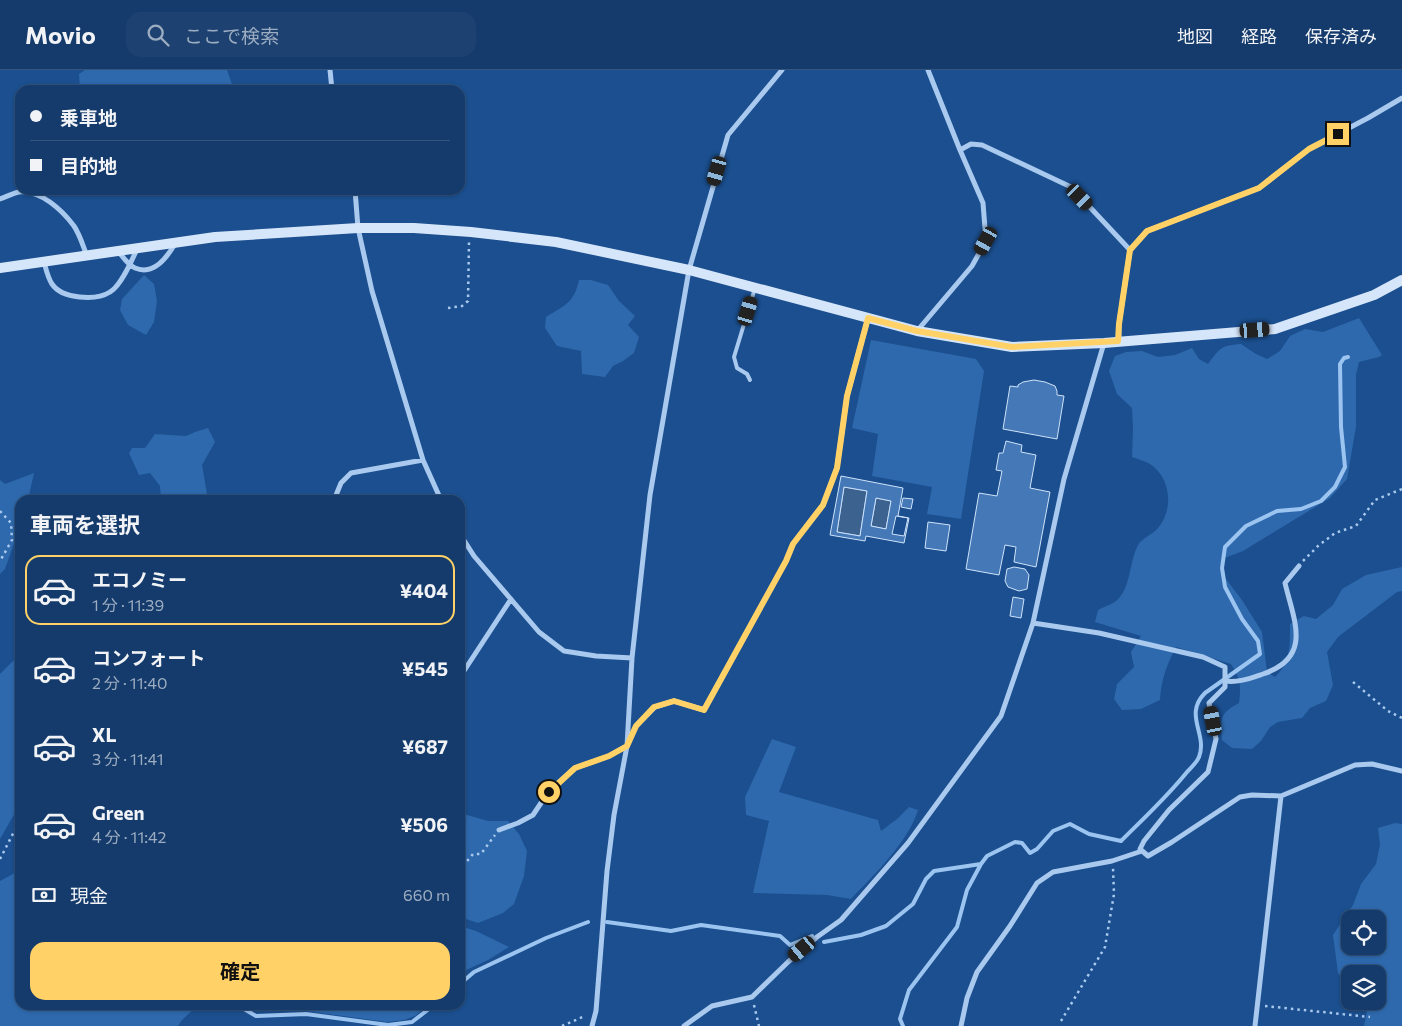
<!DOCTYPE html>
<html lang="ja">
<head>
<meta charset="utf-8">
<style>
  :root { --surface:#143b6b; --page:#1d4271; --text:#f1f3f6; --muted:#9dadc1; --line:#33557e; --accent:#ffd166 }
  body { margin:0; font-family:Commissioner,"Noto Sans JP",sans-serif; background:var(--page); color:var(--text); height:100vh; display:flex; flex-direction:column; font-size:19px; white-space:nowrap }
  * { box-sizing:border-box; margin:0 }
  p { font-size:16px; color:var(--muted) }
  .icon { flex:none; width:28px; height:28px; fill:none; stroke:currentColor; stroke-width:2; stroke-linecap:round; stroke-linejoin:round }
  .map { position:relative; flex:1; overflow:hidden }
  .side { position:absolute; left:15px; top:425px; width:450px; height:515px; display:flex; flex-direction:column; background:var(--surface); border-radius:15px; box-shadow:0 1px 4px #0004,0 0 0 1px var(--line) }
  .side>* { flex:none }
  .top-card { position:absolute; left:15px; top:15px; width:450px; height:110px; border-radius:15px; box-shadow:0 1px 4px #0004,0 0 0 1px var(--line); display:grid; align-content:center; height:110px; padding:0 15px; background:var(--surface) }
  .tools { position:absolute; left:1341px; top:840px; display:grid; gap:10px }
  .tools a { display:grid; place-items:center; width:45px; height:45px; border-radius:10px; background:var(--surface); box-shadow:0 1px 4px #0004,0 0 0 1px var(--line); font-size:25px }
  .end { position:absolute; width:22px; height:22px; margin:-11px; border:6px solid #ffd166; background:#111; box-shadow:0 0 0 2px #111 }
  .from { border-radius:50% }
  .car { position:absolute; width:15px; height:30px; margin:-15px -8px; border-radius:6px; box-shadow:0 0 4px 1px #0007; background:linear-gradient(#222 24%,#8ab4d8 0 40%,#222 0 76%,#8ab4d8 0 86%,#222 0) }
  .top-card b { display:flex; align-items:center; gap:18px; height:48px; font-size:19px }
  .top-card b+b { border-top:1px solid var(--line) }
  .top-card i { width:12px; height:12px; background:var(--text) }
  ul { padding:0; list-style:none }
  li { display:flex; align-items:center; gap:15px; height:70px; margin:0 10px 8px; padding:0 5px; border:2px solid transparent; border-radius:15px }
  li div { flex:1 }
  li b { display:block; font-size:19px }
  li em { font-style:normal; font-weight:700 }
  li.on { border-color:var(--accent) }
  li>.icon { width:45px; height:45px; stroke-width:1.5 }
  h2 { padding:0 15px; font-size:22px; line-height:60px }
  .pay { display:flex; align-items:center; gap:12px; height:55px; padding:0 15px; font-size:19px }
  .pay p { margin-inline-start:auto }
  .button { display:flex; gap:10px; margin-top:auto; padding:10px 15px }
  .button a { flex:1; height:58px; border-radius:15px; background:var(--accent); color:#111; font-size:20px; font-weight:700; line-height:58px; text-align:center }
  header { display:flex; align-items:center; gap:30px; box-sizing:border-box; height:70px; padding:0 25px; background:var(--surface); border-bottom:1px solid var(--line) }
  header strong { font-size:24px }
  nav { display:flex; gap:28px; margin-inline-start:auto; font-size:18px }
  .search { width:350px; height:45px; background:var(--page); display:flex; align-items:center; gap:12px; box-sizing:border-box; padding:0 18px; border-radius:15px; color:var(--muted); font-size:19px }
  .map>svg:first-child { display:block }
  .green { fill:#2e69ad; fill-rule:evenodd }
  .water { fill:#3c6290; stroke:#9cc4f0 }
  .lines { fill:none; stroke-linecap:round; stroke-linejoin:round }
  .stream { stroke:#9cc4f0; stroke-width:4 }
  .building { fill:#4478b7; stroke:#cfe3fa; fill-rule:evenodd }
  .path { stroke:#a9c9ee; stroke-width:2.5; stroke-dasharray:2.5 4; stroke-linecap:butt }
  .lane { stroke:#a9c9ee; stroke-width:4 }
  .street { stroke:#a9c9ee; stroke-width:5 }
  .secondary { stroke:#d6e6fa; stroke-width:10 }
  .route { stroke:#ffd166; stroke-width:6 }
</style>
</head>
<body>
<header>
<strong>Movio</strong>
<div class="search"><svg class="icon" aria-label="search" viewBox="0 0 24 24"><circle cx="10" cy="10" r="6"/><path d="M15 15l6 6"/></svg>ここで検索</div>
<nav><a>地図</a><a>経路</a><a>保存済み</a></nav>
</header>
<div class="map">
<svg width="1402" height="956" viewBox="0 0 1402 956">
  <rect width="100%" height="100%" fill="#1b4f8f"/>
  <path class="green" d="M85,0h142l6,17 -1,3h-46l-3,-5 -12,5h-91l-1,-16z
    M144,205l10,9 3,17 -3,21 -8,13 -18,-10 -8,-15 2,-11z
    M579,210h12l17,5 11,16 16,15 -7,9 11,12 -5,16 -11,8 -10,5 -8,11 -23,-3 -1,-23 -24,-5 -12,-18 1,-11c19,-12 28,-14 33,-37z
    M1359,248l23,37 -3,2 -20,5 -3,13v52l-9,52 -17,19 -87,53 -21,8 -2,8 6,12 16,21 20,32 5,40 8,5c16,-14 15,-33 15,-53l14,-8 12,3 17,-14 9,-16 24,-14 36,-8v24l-5,1 -59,45 -11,15 6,33 -7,16 -16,7 -8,10 -24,4 -8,5 -9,14 -9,8 -20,-1 -10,-8c-2,-21 -2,-27 17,-37 2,-17 2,-23 -8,-39l-55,-17c-9,17 -15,33 -16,53l-19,9 -19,1 -8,-11 3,-15 17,-17 -3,-15 10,-16 -46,-14 3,-12c5,-3 12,-5 17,-8 16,-12 14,-40 23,-57 4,-7 14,-10 20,-17 16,-19 13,-50 -8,-64 -5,-3 -12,-5 -18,-7l1,-28 -1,-21 -15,-14 -8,-23 6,-15 11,-4 16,-1 16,6 17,-2 17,-7 7,11 9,5c13,-17 12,-18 33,-20l15,10 11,5 13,-8 10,-15 15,-7 18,3z
    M871,270l105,19 8,12 -23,148 -34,-5 5,-27 -60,-11 6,-42 -26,-6z
    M208,358l7,14 -13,23 6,35h-49l2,-1 -1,-13 -10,-13 -11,2 -10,-22 3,-5h13l10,-14 31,2 9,-4z
    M34,403l-6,27h-8v27l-15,42 -5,5v-94l5,4z
    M20,587v147l-20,35v-165l16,-16z
    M772,669l24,8 -17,45 99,28 3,11 16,-12 12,-12 9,3c-9,31 -45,66 -67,89l-24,-4 -74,-2 16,-72 -23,-6 -1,-18z
    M460,743l28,8h20l11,13 8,17 -3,25 -10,28 -11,9 -25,10 -18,-6v-40l2,-2z
    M1395,753l7,1v202h-38l5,-25h9v-27h-28v14l-12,-15 -5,-38 20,-30 8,-21 15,-20 4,-19 -2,-17zM1350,849h28v27h-28z
    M20,800v135h178l-16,15 -4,6h-178v-145z
    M460,856l16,5 33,16 -21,13 -24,11 -4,5z
    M245,935h183l-13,11 -11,4 -17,2 -88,-12 -43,1z"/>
  <path class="water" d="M844,417l23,4 -7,45 -23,-4z
    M876,428l15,3 -5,28 -15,-3z"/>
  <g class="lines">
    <path class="stream" d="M607,852l64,9 30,-6 79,11 10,9 22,-9
      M824,872l37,-7 25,-9 27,-22 13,-25 8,-8 47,-7
      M460,914l14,-12 72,-34 42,-16
      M239,936l17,10 50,-2 82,11 24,-3 22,-17
      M903,956l-3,-7 9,-29 48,-63 10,-37 14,-26 6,-8 28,-14 7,1 8,10 7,-4 16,-18 17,-7 19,10 32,7c22,-22 46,-44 66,-69 4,-4 10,-10 12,-15 9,-23 -16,-42 6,-64l55,-39 -2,-13 -16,-22 -17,-32 -3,-19 3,-21 21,-21 31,-15 24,-2 20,-8 14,-14 10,-20 -4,-40 -1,-63 4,-6 4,-1"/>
  </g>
  <path class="building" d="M1034,310l11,2 10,4 2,5v4l7,1 -7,43 -54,-10 7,-43 8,1v-2l5,-3z
    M1006,371l16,4 -1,7 15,3 -6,33 20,4 -14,75 -22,-5 2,-15 -11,-2 -6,30 -33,-6 13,-76 18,3 5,-25 -6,-1 3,-17h4z
    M841,406l62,12 -5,28 11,2 -5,25 -38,-7 -1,5 -35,-6zM844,417l23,4 -7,45 -23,-4zM876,428l15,3 -5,28 -15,-3z
    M903,428l10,1 -2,10 -10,-2z
    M896,446l12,2 -4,18 -12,-2z
    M928,452l22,3 -4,26 -21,-3z
    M1014,497l11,2 4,6 -2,14 -8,2 -11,-4 -3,-6 2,-12z
    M1013,527l11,2 -3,19 -11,-2z"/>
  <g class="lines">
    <path class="path" d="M448,238l14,-2 6,-5 1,-59
      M0,441l11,12 1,17 -12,21
      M1303,491l15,-15 17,-13 21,-7 19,-26 27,-11
      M1353,612l35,29 14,7
      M0,789l20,-39
      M463,796l10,-12h8l14,-19
      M754,935l5,21
      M1265,936l105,11
      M1061,951l44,-74 9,-53 -1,-26
      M562,956l23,-10"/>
    <path class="lane" d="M750,310l-3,-6 -10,-6 -3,-11 21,-69"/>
    <path class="street" d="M330,0l2,20
      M960,80l11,-6 11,1 89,42 59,63
      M355,120l3,38 14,63 51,169 18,40
      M0,129c6,-2 13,-6 19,-7 22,-2 43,18 55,34 6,9 9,20 13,30
      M118,181c5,6 10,14 17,17 19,8 32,-11 40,-24
      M44,192c2,7 4,16 8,22 10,15 44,17 58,8 11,-6 22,-32 27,-43
      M917,261l55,-65 14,-25 -3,-38 -23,-53 -32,-80
      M1119,271v-17l11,-74 17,-19 112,-43 50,-39 59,-31 34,-20
      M334,430l7,-17 10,-10 72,-13
      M460,464l14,22 65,76 25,19 32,5 36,2
      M1033,553l66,10 104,24 22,10v20l-16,16 7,36 -8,33 -39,38 -25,31 -4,8 8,7 24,-14 68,-45 12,-2 29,1 -26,230
      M460,607l51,-78
      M1225,611c13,2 26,-3 38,-7 50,-17 31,-53 22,-91l14,-17
      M1281,726l74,-31 17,-1 30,7
      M499,760l19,-7 15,-8 16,-24 26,-23 34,-12 18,-10 9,-20 19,-19 19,-6 30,9 82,-149 7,-17 30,-39 14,-37 10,-72 21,-78
      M592,956l4,-15 11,-140 7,-56 13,-69 5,-88 18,-163 39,-225 39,-135 54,-65
      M684,956l28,-20 40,-9 36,-35 29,-25 24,-17 67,-77 93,-127 32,-93 31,-144 40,-136
      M961,956l6,-28 10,-26 33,-46 27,-43 16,-11 59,-11 30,-10"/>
    <path class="secondary" d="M0,198l215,-31 143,-9h56l57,4 85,10 133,28 228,61 95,16 92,-4 171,-14 99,-34 28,-15"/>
  </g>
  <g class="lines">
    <path class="route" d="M549,722l26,-24 34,-12 18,-10 9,-20 18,-19 20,-6 30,9 82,-149 7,-17 30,-39 14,-37 10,-72 21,-78 49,13 95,16 106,-6 1,-17 11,-74 17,-19 112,-43 50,-39 29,-15"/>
  </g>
</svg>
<div class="tools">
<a><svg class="icon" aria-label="locate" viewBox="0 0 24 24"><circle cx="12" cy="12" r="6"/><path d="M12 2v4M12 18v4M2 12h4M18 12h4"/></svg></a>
<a><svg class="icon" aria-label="layers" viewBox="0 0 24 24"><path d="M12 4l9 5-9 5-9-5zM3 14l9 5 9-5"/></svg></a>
</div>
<i class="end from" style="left:549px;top:722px"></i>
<i class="end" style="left:1338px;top:64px"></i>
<i class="car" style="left:717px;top:101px;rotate:196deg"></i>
<i class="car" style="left:1080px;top:127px;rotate:136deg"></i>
<i class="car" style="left:986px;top:171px;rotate:209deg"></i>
<i class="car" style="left:748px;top:241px;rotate:17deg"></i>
<i class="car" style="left:1255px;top:260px;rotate:86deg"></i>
<i class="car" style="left:1213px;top:651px;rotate:349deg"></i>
<i class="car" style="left:802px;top:879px;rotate:230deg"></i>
<div class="top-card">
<b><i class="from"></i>乗車地</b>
<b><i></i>目的地</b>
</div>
<section class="side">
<h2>車両を選択</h2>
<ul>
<li class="on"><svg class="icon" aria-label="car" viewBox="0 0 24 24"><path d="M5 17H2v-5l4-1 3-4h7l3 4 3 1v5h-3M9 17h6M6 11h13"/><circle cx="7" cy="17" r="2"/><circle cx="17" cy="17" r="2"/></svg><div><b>エコノミー</b><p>1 分 · 11:39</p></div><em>¥404</em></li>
<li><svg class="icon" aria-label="car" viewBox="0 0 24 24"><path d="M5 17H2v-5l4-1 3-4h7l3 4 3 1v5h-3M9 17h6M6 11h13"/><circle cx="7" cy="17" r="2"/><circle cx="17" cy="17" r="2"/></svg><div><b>コンフォート</b><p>2 分 · 11:40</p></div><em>¥545</em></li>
<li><svg class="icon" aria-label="car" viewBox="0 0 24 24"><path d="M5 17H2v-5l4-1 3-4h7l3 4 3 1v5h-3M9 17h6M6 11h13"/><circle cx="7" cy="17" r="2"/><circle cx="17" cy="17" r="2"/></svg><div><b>XL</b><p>3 分 · 11:41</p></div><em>¥687</em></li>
<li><svg class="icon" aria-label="car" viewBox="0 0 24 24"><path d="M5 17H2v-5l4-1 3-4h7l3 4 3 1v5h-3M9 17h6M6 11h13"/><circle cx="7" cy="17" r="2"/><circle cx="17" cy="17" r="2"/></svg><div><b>Green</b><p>4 分 · 11:42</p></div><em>¥506</em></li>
</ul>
<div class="pay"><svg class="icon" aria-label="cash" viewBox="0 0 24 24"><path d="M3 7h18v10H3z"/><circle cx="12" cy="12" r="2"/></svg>現金<p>660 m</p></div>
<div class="button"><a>確定</a></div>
</section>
</div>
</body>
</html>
